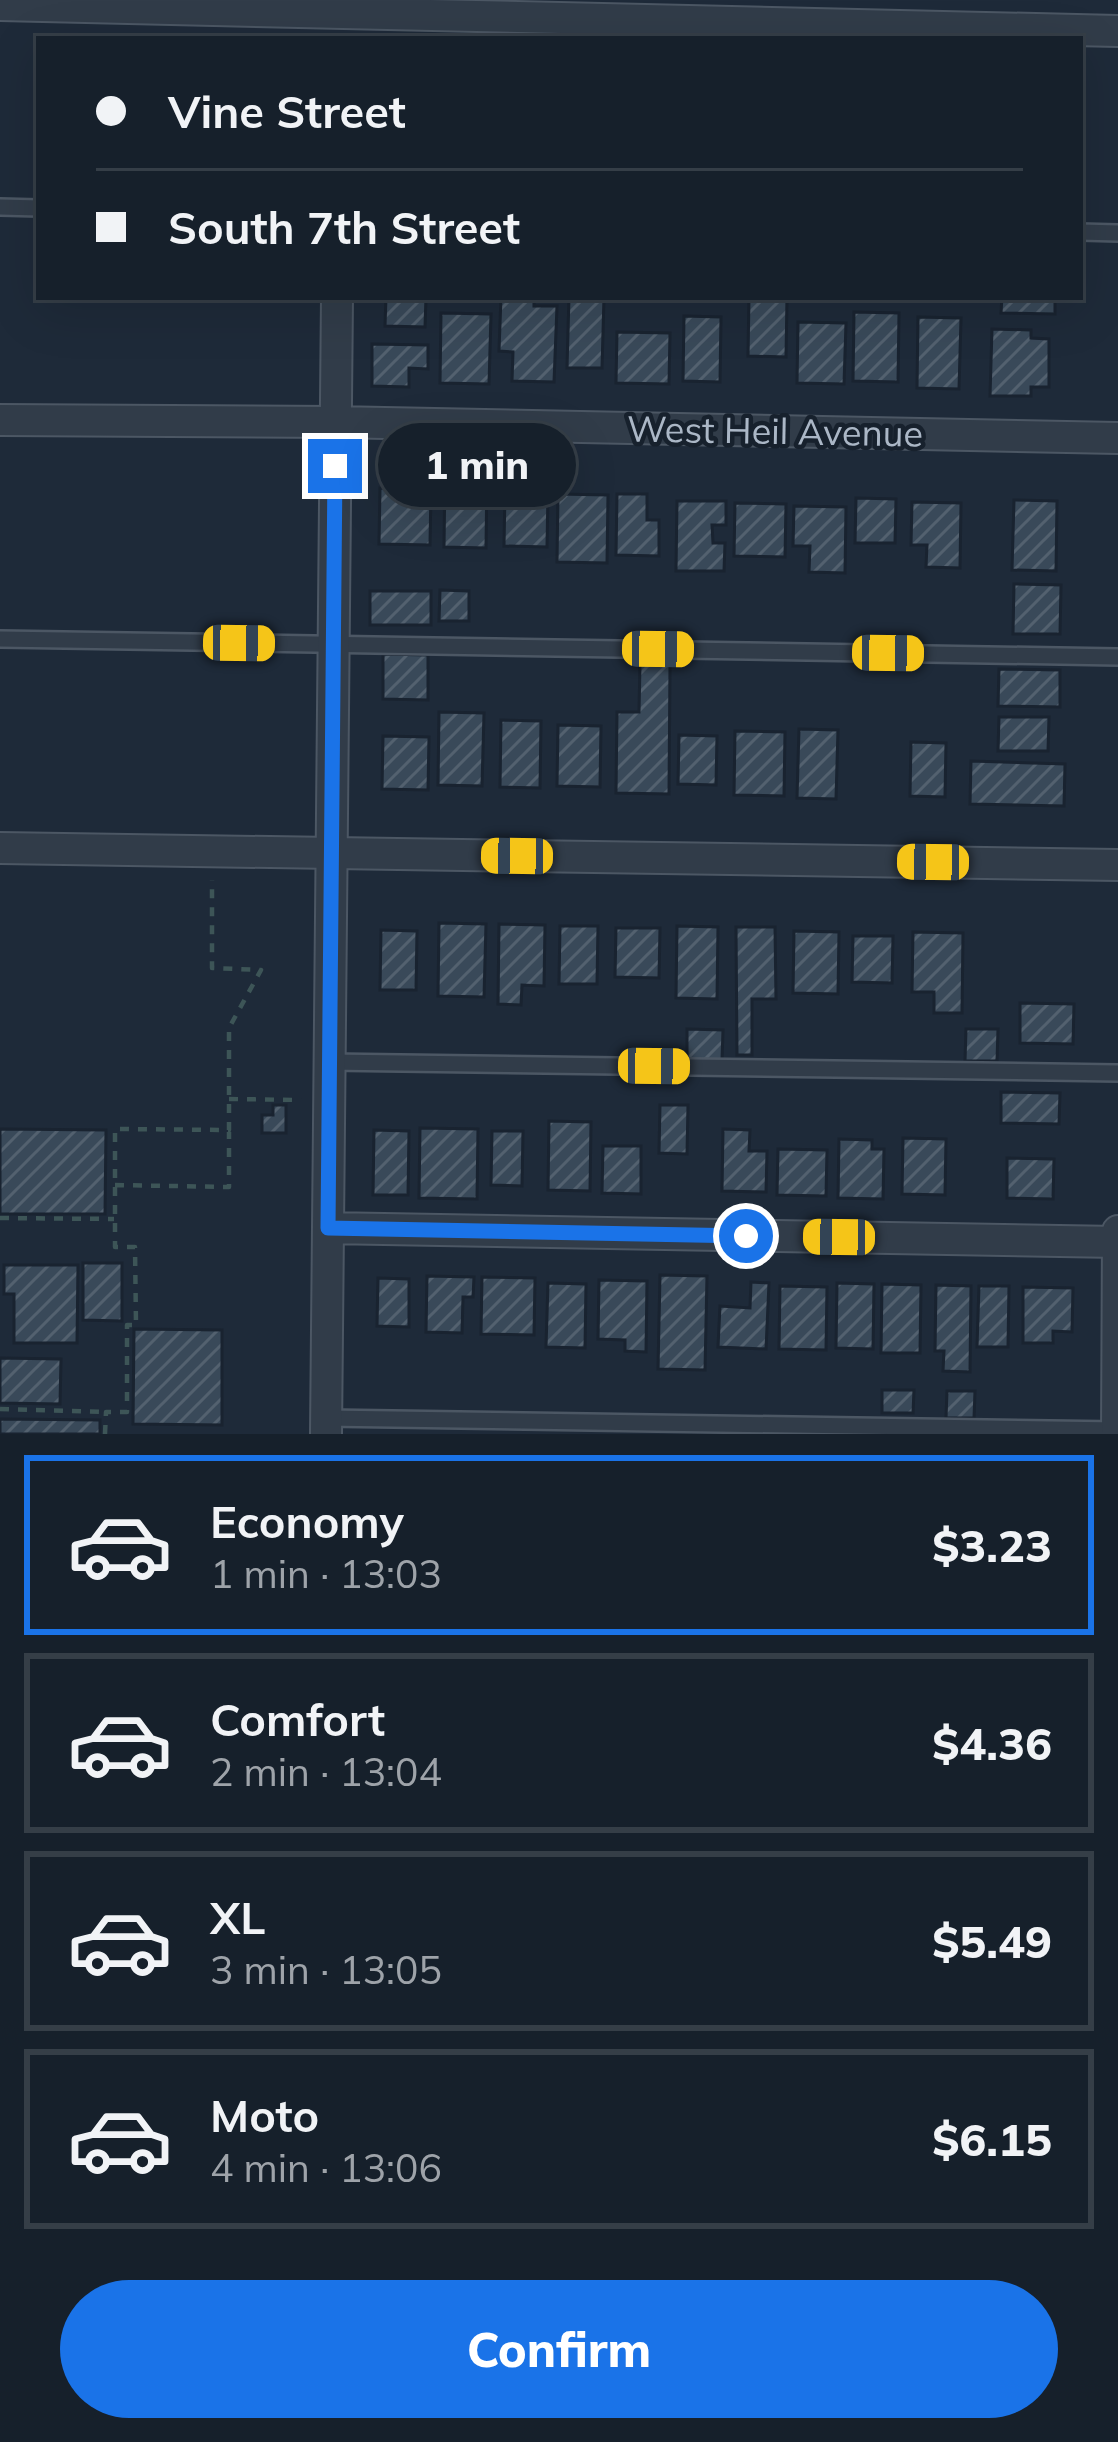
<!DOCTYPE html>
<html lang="en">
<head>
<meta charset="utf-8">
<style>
  :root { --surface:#16202b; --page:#1f2833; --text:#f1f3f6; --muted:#9ea3a9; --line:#353e47; --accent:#1a73e8 }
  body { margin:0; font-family:Mulish,sans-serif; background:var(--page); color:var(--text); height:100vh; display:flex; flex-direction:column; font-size:45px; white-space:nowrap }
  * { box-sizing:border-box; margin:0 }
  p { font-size:39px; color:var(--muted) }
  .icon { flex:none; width:66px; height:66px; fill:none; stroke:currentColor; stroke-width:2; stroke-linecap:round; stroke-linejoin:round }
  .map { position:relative; height:1434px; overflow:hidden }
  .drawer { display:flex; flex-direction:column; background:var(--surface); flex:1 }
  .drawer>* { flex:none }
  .guide { position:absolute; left:36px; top:36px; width:1047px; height:264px; border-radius:0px; box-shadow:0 12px 48px #0002,0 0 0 3px var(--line); display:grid; align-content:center; height:264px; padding:0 60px; background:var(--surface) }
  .end { position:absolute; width:54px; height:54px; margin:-27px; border:15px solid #1a73e8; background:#fff; box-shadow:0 0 0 6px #fff }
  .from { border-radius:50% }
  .bubble { position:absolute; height:84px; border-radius:42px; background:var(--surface); box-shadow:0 12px 48px #0002,0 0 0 3px var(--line); font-size:39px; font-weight:800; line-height:84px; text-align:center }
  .car { position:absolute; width:36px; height:72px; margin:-36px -18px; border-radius:15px; box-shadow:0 0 9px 3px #0007; background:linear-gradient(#f5c518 24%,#345 0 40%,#f5c518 0 76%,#345 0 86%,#f5c518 0) }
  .guide b { display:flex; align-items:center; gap:42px; height:114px; font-size:45px }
  .guide b+b { border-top:3px solid var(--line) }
  .guide i { width:30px; height:30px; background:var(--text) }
  ul { padding:21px 0 0; list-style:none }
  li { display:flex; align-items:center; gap:36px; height:180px; margin:0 24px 18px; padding:0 36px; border:6px solid var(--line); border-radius:0px }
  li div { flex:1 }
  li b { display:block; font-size:45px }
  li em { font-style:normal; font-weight:800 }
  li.current { border-color:var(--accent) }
  li>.icon { width:108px; height:108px; stroke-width:1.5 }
  .action { display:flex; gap:24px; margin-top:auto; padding:24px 60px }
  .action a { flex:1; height:138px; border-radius:72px; background:var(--accent); color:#fff; font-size:48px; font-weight:800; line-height:138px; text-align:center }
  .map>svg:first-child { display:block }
  .building { fill:url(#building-hatch); stroke:#192330; stroke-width:3 }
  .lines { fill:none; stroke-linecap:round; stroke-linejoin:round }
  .service-casing { stroke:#4c5764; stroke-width:20 }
  .minor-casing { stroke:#4c5764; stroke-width:34 }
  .path { stroke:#3d5557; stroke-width:4.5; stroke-dasharray:9 9; stroke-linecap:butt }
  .service { stroke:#313c49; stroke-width:15 }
  .minor { stroke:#313c49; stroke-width:30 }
  .route { stroke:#1a73e8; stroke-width:15 }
  .labels { text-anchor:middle; stroke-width:9; stroke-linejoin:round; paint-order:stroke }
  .street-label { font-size:36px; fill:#abb7c6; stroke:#17212d }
</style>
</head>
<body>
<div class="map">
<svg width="1118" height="1434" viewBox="0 0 1118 1434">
  <defs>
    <pattern id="building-hatch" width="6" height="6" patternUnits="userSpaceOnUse" patternTransform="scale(3)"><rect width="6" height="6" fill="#394959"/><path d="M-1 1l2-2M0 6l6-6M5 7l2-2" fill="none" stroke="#53616f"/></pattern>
  </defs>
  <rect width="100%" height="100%" fill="#1e2a39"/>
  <path class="building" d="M386,297h40l-1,30 -40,-1z
    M501,297h33v9h23l-3,76 -42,-1 1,-29 -14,-1z
    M569,297h35l-2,71h-35z
    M749,297h38l-1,60 -38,-1z
    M1002,297h53v17l-54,-1z
    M854,312l45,1 -1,69 -45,-1z
    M441,313l50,1 -2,70 -49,-1z
    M684,316l37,1 -1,65 -37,-1z
    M918,317l43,1 -2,71 -42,-1z
    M798,322l48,1 -2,61 -47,-1z
    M992,329l39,1v8l18,1v48h-18v9h-41z
    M617,332l53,1 -1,51 -53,-1z
    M372,344l56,1v24l-19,-1v19l-37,-1z
    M445,472h42l-1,76 -42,-1z
    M380,488l51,1 -1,56 -51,-1z
    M505,491l43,1 -1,55 -43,-1z
    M558,494l50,1 -1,68 -50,-1z
    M617,494h30v26h12v36l-43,-1z
    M856,498l40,1 -1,44h-40z
    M1014,500l43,1 -1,70 -44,-1z
    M677,501h49v24h-14l1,18h12l-1,28h-48z
    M912,502l49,1 -1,65 -34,-1 1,-22h-16z
    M735,503l51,1 -1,53 -51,-1z
    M794,506l52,1 -1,66 -36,-1 1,-26h-17z
    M1014,584l47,1 -1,49h-47z
    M440,590l29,1v30h-30z
    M370,591h61v34h-61z
    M383,654l45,1v45l-45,-1z
    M640,664l30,1 -1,129 -53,-1 1,-81h22z
    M999,669l61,1v37l-62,-1z
    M439,712l45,1 -2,73 -44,-1z
    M999,717h50l-1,34h-50z
    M501,720l40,1 -1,67 -40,-1z
    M558,725l43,1 -1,61 -43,-1z
    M799,729l39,1 -2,69 -39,-1z
    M735,731l50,1 -1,64 -50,-1z
    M679,735l38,1 -1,49 -38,-1z
    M383,736l46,1 -1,53 -46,-1z
    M911,742l35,1 -1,54 -35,-1z
    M971,761l94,3 -1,42 -94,-2z
    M439,923l47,1 -2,73 -46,-1z
    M499,924l46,1 -1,61 -22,-1 -1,20 -23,-1z
    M560,926h38l-1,58h-38z
    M677,926l41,1 -1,72 -41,-1z
    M736,927h39l1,72h-24v56h-15z
    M616,928h44l-1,50 -44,-1z
    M381,930l36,1 -1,59h-36z
    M794,931l45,1 -1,62 -45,-1z
    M913,932l50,1 -1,80h-28v-21h-22z
    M853,936h40l-1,47 -40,-1z
    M1020,1003l54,1 -1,40 -53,-1z
    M687,1029l36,1 -1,30 -35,-1z
    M966,1029h32l-1,32h-32z
    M1001,1092l59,1 -1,31 -58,-1z
    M273,1105h13v28h-24v-18h11z
    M660,1105h28l-1,49 -28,-1z
    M549,1121l42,1 -1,69 -42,-1z
    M420,1128l58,1 -1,70 -58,-1z
    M0,1129l106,1 -1,84h-105z
    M723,1129l27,1 -1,21h18l-1,41 -44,-1z
    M374,1130l35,1 -1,64h-35z
    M492,1131h31l-1,55 -31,-1z
    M903,1138l43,1 -1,56 -43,-1z
    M839,1139l33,1v9h12l-1,50 -45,-1z
    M603,1146h38v48l-39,-1z
    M778,1149l49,1 -1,46 -49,-1z
    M1007,1158l47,1 -1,40 -46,-1z
    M83,1263h39v58l-39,-1z
    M4,1265h74l-1,78h-63v-49h-10z
    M660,1275l47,1 -2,94 -47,-1z
    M427,1276l47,1 -1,20h-10l-1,36 -36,-1z
    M482,1277l53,1 -1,57 -53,-1z
    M378,1278l31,1v48l-32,-1z
    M599,1280l48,1 -1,71 -21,-1v-11l-27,-1z
    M751,1282l18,1 -3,66 -48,-2 2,-41 30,2z
    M548,1283l38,1 -1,64 -39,-1z
    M837,1283l37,1 -1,65 -37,-1z
    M882,1284l39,1 -1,68h-39z
    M936,1285l35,1 -1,86 -27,-1 1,-20h-9z
    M780,1286l47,1 -1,63 -47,-1z
    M979,1286h30l-1,61h-31z
    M1023,1287l50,1 -1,44 -19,-1v12h-30z
    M134,1329l88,1v95l-89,-1z
    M0,1358l61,1 -1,45 -60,-1z
    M882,1390h32l-1,23h-31z
    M947,1391h28l-1,27h-28z
    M0,1419l100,1v14h-100z"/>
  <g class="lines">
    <g class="service-casing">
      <path id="service" d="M0,207l39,1
        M1080,232l38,1
        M0,639l1118,18
        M329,1062l789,11
        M326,1418l792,12"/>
    </g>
    <g class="minor-casing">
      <path id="minor" d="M0,5l1118,26
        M0,420l335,2 783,16
        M0,848l1118,17
        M328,1228l790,14
        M326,1434l11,-1137
        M1117,1434l1,-203"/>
    </g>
    <path class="path" d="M229,1099l72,1
      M115,1185l114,2v-55
      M0,1218l114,1
      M0,1409l106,3
      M105,1434l1,-22h21v-87h9l-1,-78h-20v-118l114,1v-102l32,-58 -49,-2v-88"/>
    <use href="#service" class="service"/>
    <use href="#minor" class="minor"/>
  </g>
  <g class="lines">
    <path class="route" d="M335,466l-7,762 418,8"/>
  </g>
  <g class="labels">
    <g class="street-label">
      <text transform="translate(775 431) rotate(1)" y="13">West Heil Avenue</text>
    </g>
  </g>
</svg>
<i class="end from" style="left:746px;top:1236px"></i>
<i class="end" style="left:335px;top:466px"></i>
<div class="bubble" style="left:378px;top:423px;width:198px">1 min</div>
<i class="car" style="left:239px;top:643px;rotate:91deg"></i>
<i class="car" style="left:658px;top:649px;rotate:91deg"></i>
<i class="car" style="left:888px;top:653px;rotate:91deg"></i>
<i class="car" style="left:517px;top:856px;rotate:271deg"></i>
<i class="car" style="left:933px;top:862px;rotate:271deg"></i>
<i class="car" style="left:654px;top:1066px;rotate:91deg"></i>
<i class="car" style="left:839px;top:1237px;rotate:271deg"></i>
<div class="guide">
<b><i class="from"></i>Vine Street</b>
<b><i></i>South 7th Street</b>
</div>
</div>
<section class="drawer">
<ul>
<li class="current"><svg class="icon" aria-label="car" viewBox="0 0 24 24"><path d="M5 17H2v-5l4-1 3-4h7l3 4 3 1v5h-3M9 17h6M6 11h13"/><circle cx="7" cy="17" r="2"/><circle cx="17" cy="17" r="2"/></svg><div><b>Economy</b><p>1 min · 13:03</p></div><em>$3.23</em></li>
<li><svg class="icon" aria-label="car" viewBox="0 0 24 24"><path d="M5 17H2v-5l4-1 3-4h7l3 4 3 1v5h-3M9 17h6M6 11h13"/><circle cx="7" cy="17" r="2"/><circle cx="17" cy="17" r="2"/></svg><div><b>Comfort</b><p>2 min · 13:04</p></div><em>$4.36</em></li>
<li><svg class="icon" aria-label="car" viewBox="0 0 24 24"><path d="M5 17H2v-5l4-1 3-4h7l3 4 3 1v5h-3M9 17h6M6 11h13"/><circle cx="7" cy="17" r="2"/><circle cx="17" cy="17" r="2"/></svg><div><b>XL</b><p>3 min · 13:05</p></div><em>$5.49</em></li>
<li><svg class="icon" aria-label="car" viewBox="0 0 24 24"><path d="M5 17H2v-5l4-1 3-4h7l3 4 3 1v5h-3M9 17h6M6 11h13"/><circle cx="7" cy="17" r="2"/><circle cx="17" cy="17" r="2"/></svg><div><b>Moto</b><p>4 min · 13:06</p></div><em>$6.15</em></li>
</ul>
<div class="action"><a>Confirm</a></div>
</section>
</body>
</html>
